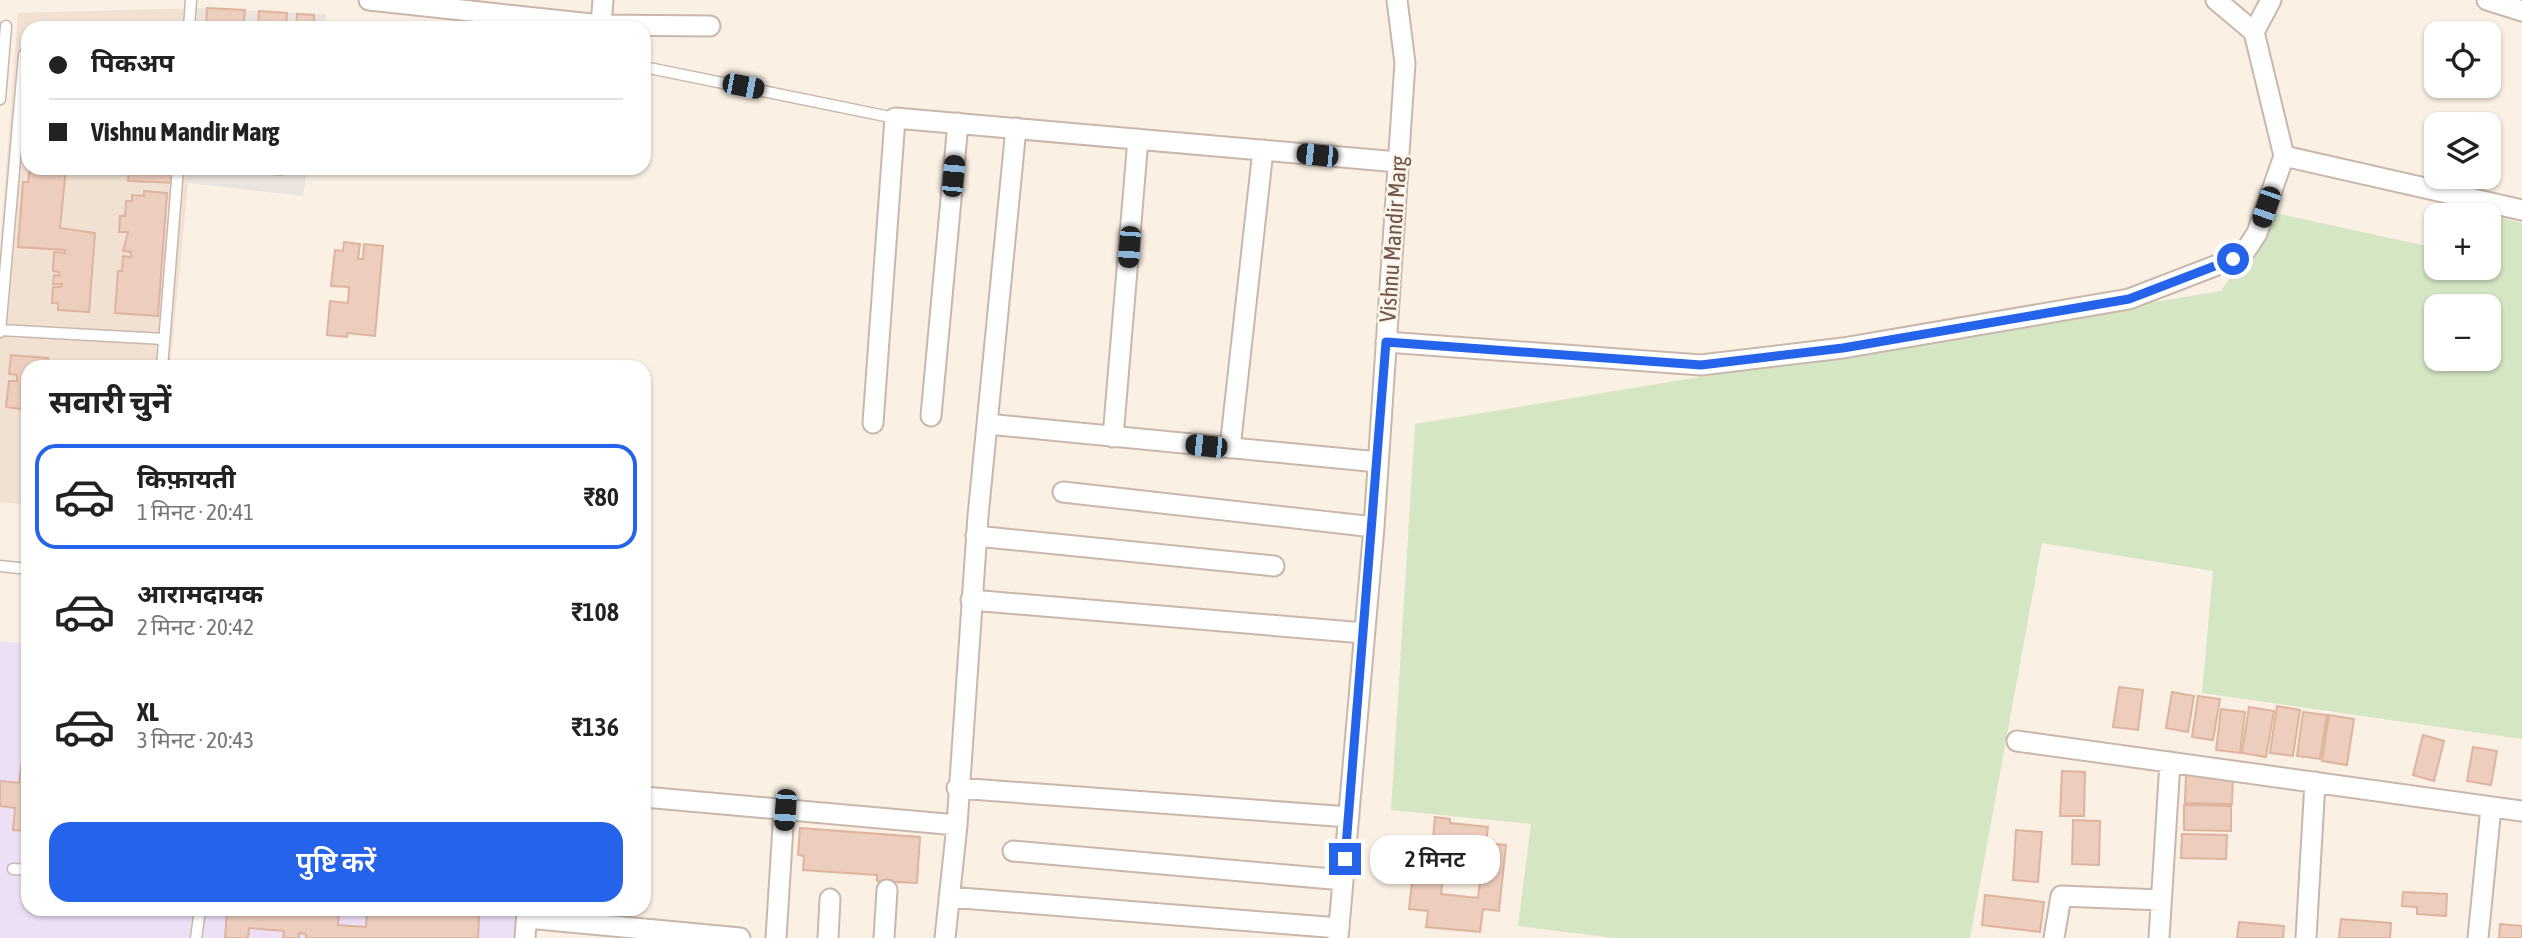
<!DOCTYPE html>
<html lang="hi">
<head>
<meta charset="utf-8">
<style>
  :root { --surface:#fff; --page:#f6f6f6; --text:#222; --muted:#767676; --line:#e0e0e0; --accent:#2563eb }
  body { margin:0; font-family:"Asap Condensed","Noto Sans Devanagari",sans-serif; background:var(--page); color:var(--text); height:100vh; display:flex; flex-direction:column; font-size:26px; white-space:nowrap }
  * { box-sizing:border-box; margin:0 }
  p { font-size:23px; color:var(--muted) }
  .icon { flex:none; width:38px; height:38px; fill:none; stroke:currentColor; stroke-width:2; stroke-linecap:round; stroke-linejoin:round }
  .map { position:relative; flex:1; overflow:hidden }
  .sheet { position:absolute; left:21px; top:360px; width:630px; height:556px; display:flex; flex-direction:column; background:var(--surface); border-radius:21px; box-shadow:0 2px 5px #0004 }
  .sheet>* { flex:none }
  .top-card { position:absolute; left:21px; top:21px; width:630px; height:154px; border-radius:21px; box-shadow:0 2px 5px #0004; display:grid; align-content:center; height:154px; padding:0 28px; background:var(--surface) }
  .tools { position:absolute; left:2424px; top:21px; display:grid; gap:14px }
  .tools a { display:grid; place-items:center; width:77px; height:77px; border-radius:14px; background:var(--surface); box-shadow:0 2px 5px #0004; font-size:35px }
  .end { position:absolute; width:32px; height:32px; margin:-16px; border:9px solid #2563eb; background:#fff; box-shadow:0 0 0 4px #fff }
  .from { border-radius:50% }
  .bubble { position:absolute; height:49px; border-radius:21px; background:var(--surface); box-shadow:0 2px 5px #0004; font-size:23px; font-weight:600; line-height:49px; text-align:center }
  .car { position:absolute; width:21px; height:42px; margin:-21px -10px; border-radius:9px; box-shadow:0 0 5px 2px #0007; background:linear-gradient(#222 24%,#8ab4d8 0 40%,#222 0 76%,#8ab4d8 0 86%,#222 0) }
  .top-card b { display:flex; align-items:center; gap:24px; height:66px; font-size:26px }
  .top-card b+b { border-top:2px solid var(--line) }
  .top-card i { width:18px; height:18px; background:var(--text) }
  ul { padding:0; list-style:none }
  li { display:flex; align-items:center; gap:21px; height:105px; margin:0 14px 10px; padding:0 14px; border:4px solid transparent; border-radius:21px }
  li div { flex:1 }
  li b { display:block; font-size:26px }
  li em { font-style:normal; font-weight:600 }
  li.selected { border-color:var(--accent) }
  li>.icon { width:63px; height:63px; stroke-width:1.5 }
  h2 { padding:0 28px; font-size:32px; line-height:84px }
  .cta { display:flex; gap:14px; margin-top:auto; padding:14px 28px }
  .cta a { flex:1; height:80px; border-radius:21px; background:var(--accent); color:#fff; font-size:28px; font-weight:600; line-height:80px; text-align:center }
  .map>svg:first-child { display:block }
  .residential { fill:#f1e1d3 }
  .industrial { fill:#eae3de }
  .education { fill:#ede0f6 }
  .green { fill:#d4e6c3; fill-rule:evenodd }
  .building { fill:#edcdbd; stroke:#deb39f; stroke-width:2; fill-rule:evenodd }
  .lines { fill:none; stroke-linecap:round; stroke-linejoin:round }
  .service-casing { stroke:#c9b7ab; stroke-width:13 }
  .minor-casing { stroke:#c9b7ab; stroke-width:23 }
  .service { stroke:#fff; stroke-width:10 }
  .minor { stroke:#fff; stroke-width:19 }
  .route { stroke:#2563eb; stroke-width:9 }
  .labels { text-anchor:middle; stroke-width:5; stroke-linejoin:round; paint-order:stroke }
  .street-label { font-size:23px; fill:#6f564c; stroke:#fdf4e9 }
</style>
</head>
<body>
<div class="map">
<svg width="2522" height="938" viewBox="0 0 2522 938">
  <rect width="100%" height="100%" fill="#faf0e3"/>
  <path class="residential" d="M197,8l-1,20h-168v140h160v15l-18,184 -142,1v137l-28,-3v-252l18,-237z"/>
  <path class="industrial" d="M197,8l129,6 -2,14h-128z
    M188,168h119l-4,28 -115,-13z"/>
  <path class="education" d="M0,641l28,3v266h488l-2,28h-514z"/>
  <path class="green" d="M2275,213l161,35v20h52v-53h-6v-2l40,10v516l-320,-46 11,-122 -171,-28 -72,395h-356l-96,-12 13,-102 -140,-14 24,-386 806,-133zM2436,306h52v53h-52z"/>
  <path class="building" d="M207,8l38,2 -2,18h-37z
    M259,11l28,2 -1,15h-28z
    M297,14l17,1v13h-18z
    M30,168h36l-6,60 35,5 -6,79 -31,-2v-7h-6l1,-16h8l1,-3h-9l1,-9 5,1v-4l-6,-1 1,-19 11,1v-3l-47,-3 5,-65h5z
    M129,168h47l-1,15 -47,-2z
    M203,168h79v7z
    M144,191l23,2 -9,123 -43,-3 3,-42h4l1,-15 8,1v-5l-8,-1 5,-19h-9l1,-16h5l1,-15h6v-6l12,1z
    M344,242l16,2 -2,15h5l1,-15 19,2 -8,90 -28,-3v4l-20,-2 3,-34 18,2 1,-16 -18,-1 4,-36 8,1z
    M11,355l37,3v10h-20v42l-22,-3 3,-26h8v-6l-8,-1z
    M2119,687l24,3 -5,40 -25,-3z
    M2172,692l22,4 -6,36 -22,-4z
    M2198,696l22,3 -7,41 -21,-3z
    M2277,706l23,4 -7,46 -23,-3z
    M2249,707l25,4 -8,46 -24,-4z
    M2221,709l24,3 -5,41 -24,-3z
    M2303,712l24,3 -7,44 -23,-3z
    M2329,715l25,4 -7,46 -25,-4z
    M2423,735l21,6 -10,40 -21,-6z
    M2473,747l24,4 -6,34 -24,-4z
    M22,761h6v70l-15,-1 2,-22 -15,-2v-25l19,2z
    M2062,771l23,1 -1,44h-24z
    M2186,773l47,1 -1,30 -47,-1z
    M2184,805l47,1v25l-47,-1z
    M1435,817l15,2v4l38,4 -2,16 20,2 -7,66 -16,-2 -3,23 -54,-5 2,-16 -19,-2 8,-71 16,1zM1445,860l37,4 -4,34 -37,-4z
    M2073,820l27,1 -1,44 -27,-1z
    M800,828l120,9 -3,46 -40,-2v-6l-74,-5 1,-14 -6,-1z
    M2016,830l26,2 -4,50 -25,-2z
    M2182,834l45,1 -1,24 -45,-1z
    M2403,892l44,2 -1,22 -29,-2v-7l-15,-1z
    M1985,895l59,7 -4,30 -58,-7z
    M227,910h112l-1,15 28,2 1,-16 53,-1 59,5 -1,23h-172v-4l-7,-1v5h-16l1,-7 -35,-3 -1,10h-23z
    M2341,919l50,4 -1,15h-51z
    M2239,922l45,4 -1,12h-46z
    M2500,924l22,2v12h-23z"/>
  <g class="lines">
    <g class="service-casing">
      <path id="service" d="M189,28l2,-28
        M644,67l251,51
        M0,99l6,-73
        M0,330l164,9
        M0,332l24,-277 4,-5
        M162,368l16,-200
        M0,566l28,3
        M13,869l15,1
        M196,938l4,-28"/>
    </g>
    <g class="minor-casing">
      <path id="minor" d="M369,0l232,25 109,1
        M2216,0l38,32
        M2487,0l35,11
        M601,25l2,-25
        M2284,156l238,54
        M1386,342l315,23 142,-17 286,-49 104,-40 13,-9 11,-17 27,-77 -30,-124 17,-32
        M931,416l27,-293
        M873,423l22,-305 503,44
        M987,424l391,38
        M1113,437l25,-298
        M1230,448l33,-298
        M1063,492l311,35
        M976,536l298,30
        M971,600l393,33
        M2017,741l505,70
        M957,788l392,29
        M644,797l313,28
        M1013,851l330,29
        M949,897l390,31
        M527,918l213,20
        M525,938l2,-28
        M776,938l8,-128
        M828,938l2,-39
        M884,938l3,-48
        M945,938l12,-113 21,-309 38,-388
        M1338,938l36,-411 31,-464 -8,-63
        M2054,938l7,-42 100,4
        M2159,938l11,-176
        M2306,938l9,-156
        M2478,938l13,-131"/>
    </g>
    <use href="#service" class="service"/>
    <use href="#minor" class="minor"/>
  </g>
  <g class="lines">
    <path class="route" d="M1345,859l41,-517 315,23 142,-17 286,-49 104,-40"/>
  </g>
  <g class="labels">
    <g class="street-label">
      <text transform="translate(1393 239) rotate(-86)" y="8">Vishnu Mandir Marg</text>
    </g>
  </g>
</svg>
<div class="tools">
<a><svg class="icon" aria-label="locate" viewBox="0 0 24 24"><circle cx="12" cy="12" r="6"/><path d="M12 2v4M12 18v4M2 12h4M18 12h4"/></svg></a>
<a><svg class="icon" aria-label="layers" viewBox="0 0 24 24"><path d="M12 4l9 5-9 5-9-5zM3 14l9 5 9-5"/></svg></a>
<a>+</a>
<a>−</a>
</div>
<i class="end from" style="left:2233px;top:259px"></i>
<i class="end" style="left:1345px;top:859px"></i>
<div class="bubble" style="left:1370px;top:835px;width:130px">2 मिनट</div>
<i class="car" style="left:743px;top:86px;rotate:101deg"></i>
<i class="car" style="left:1317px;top:155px;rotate:276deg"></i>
<i class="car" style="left:953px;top:176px;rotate:5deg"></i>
<i class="car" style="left:2266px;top:207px;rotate:199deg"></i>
<i class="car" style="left:1129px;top:247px;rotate:184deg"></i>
<i class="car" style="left:1206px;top:446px;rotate:276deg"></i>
<i class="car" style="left:785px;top:810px;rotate:184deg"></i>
<div class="top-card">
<b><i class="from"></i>पिकअप</b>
<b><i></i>Vishnu Mandir Marg</b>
</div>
<section class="sheet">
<h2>सवारी चुनें</h2>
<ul>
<li class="selected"><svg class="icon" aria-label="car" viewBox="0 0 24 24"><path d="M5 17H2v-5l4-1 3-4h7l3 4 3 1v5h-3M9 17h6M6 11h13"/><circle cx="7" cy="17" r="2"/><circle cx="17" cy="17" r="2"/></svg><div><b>किफ़ायती</b><p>1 मिनट · 20:41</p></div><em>₹80</em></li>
<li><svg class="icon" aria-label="car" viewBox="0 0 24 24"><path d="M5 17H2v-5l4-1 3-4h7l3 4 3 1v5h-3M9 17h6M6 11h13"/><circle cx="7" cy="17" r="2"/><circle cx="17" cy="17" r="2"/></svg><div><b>आरामदायक</b><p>2 मिनट · 20:42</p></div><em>₹108</em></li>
<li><svg class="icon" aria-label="car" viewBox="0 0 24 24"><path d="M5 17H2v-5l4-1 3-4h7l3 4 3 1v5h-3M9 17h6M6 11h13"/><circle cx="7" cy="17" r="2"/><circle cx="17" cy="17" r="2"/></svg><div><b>XL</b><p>3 मिनट · 20:43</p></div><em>₹136</em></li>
</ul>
<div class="cta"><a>पुष्टि करें</a></div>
</section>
</div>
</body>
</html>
